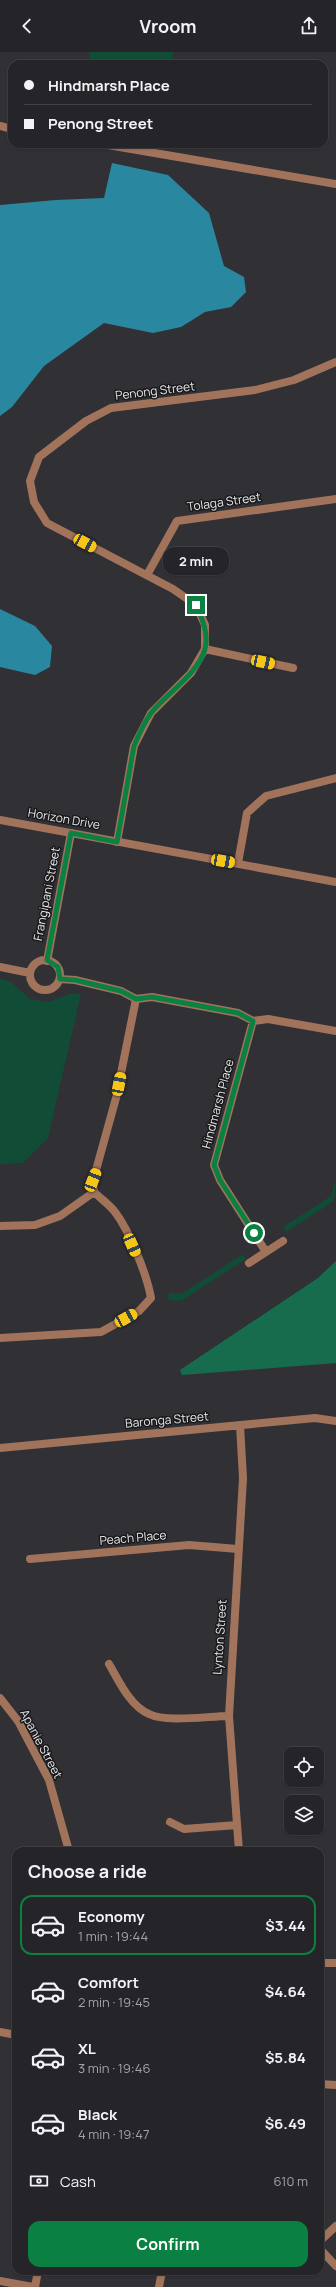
<!DOCTYPE html>
<html lang="en">
<head>
<meta charset="utf-8">
<style>
  :root { --surface:#252428; --page:#2d2c30; --text:#f1f3f6; --muted:#a3a4a8; --line:#424145; --accent:#0b8043 }
  body { margin:0; font-family:Manrope,sans-serif; background:var(--page); color:var(--text); height:100vh; display:flex; flex-direction:column; font-size:15px; white-space:nowrap }
  * { box-sizing:border-box; margin:0 }
  p { font-size:13px; color:var(--muted) }
  .icon { flex:none; width:22px; height:22px; fill:none; stroke:currentColor; stroke-width:2; stroke-linecap:round; stroke-linejoin:round }
  .map { position:relative; flex:1; overflow:hidden }
  .drawer { position:absolute; left:12px; top:1795px; width:312px; height:428px; display:flex; flex-direction:column; background:var(--surface); border-radius:12px; box-shadow:0 1px 3px #0004,0 0 0 1px var(--line) }
  .drawer>* { flex:none }
  .hud { position:absolute; left:8px; top:8px; width:320px; height:88px; border-radius:12px; box-shadow:0 1px 3px #0004,0 0 0 1px var(--line); display:grid; align-content:center; height:88px; padding:0 16px; background:var(--surface) }
  .fabs { position:absolute; left:284px; top:1695px; display:grid; gap:8px }
  .fabs a { display:grid; place-items:center; width:40px; height:40px; border-radius:8px; background:var(--surface); box-shadow:0 1px 3px #0004,0 0 0 1px var(--line); font-size:20px }
  .end { position:absolute; width:18px; height:18px; margin:-9px; border:5px solid #0b8043; background:#fff; box-shadow:0 0 0 2px #fff }
  .from { border-radius:50% }
  .bubble { position:absolute; height:28px; border-radius:12px; background:var(--surface); box-shadow:0 1px 3px #0004,0 0 0 1px var(--line); font-size:13px; font-weight:700; line-height:28px; text-align:center }
  .car { position:absolute; width:12px; height:24px; margin:-12px -6px; border-radius:5px; box-shadow:0 0 3px 1px #0007; background:linear-gradient(#f5c518 24%,#345 0 40%,#f5c518 0 76%,#345 0 86%,#f5c518 0) }
  .hud b { display:flex; align-items:center; gap:14px; height:38px; font-size:15px }
  .hud b+b { border-top:1px solid var(--line) }
  .hud i { width:10px; height:10px; background:var(--text) }
  ul { padding:0; list-style:none }
  li { display:flex; align-items:center; gap:12px; height:60px; margin:0 8px 6px; padding:0 8px; border:2px solid transparent; border-radius:12px }
  li div { flex:1 }
  li b { display:block; font-size:15px }
  li em { font-style:normal; font-weight:700 }
  li.current { border-color:var(--accent) }
  li>.icon { width:36px; height:36px; stroke-width:1.5 }
  h2 { padding:0 16px; font-size:18px; line-height:48px }
  .pay { display:flex; align-items:center; gap:10px; height:44px; padding:0 16px; font-size:15px }
  .pay p { margin-inline-start:auto }
  .cta { display:flex; gap:8px; margin-top:auto; padding:8px 16px }
  .cta a { flex:1; height:46px; border-radius:12px; background:var(--accent); color:#fff; font-size:16px; font-weight:700; line-height:46px; text-align:center }
  header { display:flex; justify-content:space-between; align-items:center; height:52px; padding:0 16px; background:var(--surface); font-size:18px; font-weight:700 }
  .map>svg:first-child { display:block }
  .green { fill:#104c36 }
  .forest { fill:#186c4e }
  .water { fill:#2988a0 }
  .lines { fill:none; stroke-linecap:round; stroke-linejoin:round }
  .minor { stroke:#a2735b; stroke-width:8 }
  .tertiary { stroke:#a2735b; stroke-width:8 }
  .route { stroke:#0b8043; stroke-width:5 }
  .labels { text-anchor:middle; stroke-width:3; stroke-linejoin:round; paint-order:stroke }
  .street-label { font-size:12px; fill:#e8e7ea; stroke:#19191b }
</style>
</head>
<body>
<header><svg class="icon" aria-label="back" viewBox="0 0 24 24"><path d="M15 5l-7 7 7 7"/></svg>Vroom<svg class="icon" aria-label="share" viewBox="0 0 24 24"><path d="M12 15V3M7 8l5-5 5 5M5 13v7h14v-7"/></svg></header>
<div class="map">
<svg width="336" height="2235" viewBox="0 0 336 2235">
  <rect width="100%" height="100%" fill="#313035"/>
  <path class="green" d="M90,0h83l-1,12h-83z
    M0,927l10,2 20,18 18,3 22,-8h11l-33,144 -25,25 -23,1z
    M336,1128l-2,21 -48,31 -3,-5 48,-31z
    M243,1202l3,5 -65,42 -13,-1 1,-7 12,1z"/>
  <path class="forest" d="M336,1209v102l-154,12 -2,-5 138,-92z"/>
  <path class="water" d="M112,111l56,12 41,38 15,53 20,11 2,15 -15,15 -26,5 -24,15 -28,6 -49,-10 -60,43 -32,41 -12,9v-211l56,-5 48,-2z
    M0,557l35,17 17,20 -2,21 -15,8 -35,-8z"/>
  <g class="lines">
    <path class="minor" d="M0,74l12,3
      M102,92l234,40
      M147,523l30,-54 159,-22
      M205,597l88,19
      M117,790l17,-96 17,-33 40,-40 14,-24v-24l-9,-20 -23,-16 -126,-66 -13,-21 -4,-21 9,-24 47,-36 25,-13 144,-18 39,-10 42,-18
      M238,811l9,-50 19,-17 70,-18
      M30 923a15 15 0 1 1 30 0a15 15 0 1 1-30 0Z
      M47,909l24,-128
      M0,915l30,6
      M60,927l15,1 46,11 15,8 16,-2 86,16 15,8 15,-2 68,12
      M253,969l-39,144 6,15 46,72
      M0,1174l35,-1 25,-9 34,-24 -1,-11 23,-83 20,-99
      M249,1211l34,-22
      M0,1286l101,-6 38,-21 12,-13c-4,-23 -22,-68 -36,-86 -6,-8 -14,-13 -21,-20
      M0,1396l315,-30 21,3
      M30,1507l159,-14 49,4
      M109,1612c10,17 21,42 40,50 18,9 59,2 80,2
      M0,1646l18,23 31,59 20,71
      M170,1770l14,7 53,-4
      M239,1799l-10,-135 14,-238 -3,-53
      M320,1911h16
      M320,2189l16,-15
      M320,2197l16,17
      M0,2229l33,6
      M35,2235l3,-16
      M159,2235l3,-16"/>
    <path class="tertiary" d="M0,768l336,62
      M0,1980l16,3
      M320,2032l16,1"/>
  </g>
  <g class="lines">
    <path class="route" d="M196,553c6,13 13,29 9,44 -7,25 -38,44 -54,64 -7,10 -12,21 -17,33l-17,96 -46,-9 -24,127 11,7 2,12 15,1 46,11 15,8 16,-2 86,16 15,8 -39,144 6,15 34,53"/>
  </g>
  <g class="labels">
    <g class="street-label">
      <text transform="translate(155 339) rotate(-7)" y="4">Penong Street</text>
      <text transform="translate(224 450) rotate(-8)" y="4">Tolaga Street</text>
      <text transform="translate(64 767) rotate(10)" y="4">Horizon Drive</text>
      <text transform="translate(47 842) rotate(-79)" y="4">Frangipani Street</text>
      <text transform="translate(218 1052) rotate(-75)" y="4">Hindmarsh Place</text>
      <text transform="translate(167 1368) rotate(-5)" y="4">Baronga Street</text>
      <text transform="translate(133 1486) rotate(-5)" y="4">Peach Place</text>
      <text transform="translate(220 1585) rotate(-86)" y="4">Lynton Street</text>
      <text transform="translate(41 1692) rotate(62)" y="4">Apanie Street</text>
    </g>
  </g>
</svg>
<div class="fabs">
<a><svg class="icon" aria-label="locate" viewBox="0 0 24 24"><circle cx="12" cy="12" r="6"/><path d="M12 2v4M12 18v4M2 12h4M18 12h4"/></svg></a>
<a><svg class="icon" aria-label="layers" viewBox="0 0 24 24"><path d="M12 4l9 5-9 5-9-5zM3 14l9 5 9-5"/></svg></a>
</div>
<i class="end from" style="left:254px;top:1181px"></i>
<i class="end" style="left:196px;top:553px"></i>
<div class="bubble" style="left:163px;top:495px;width:66px">2 min</div>
<i class="car" style="left:85px;top:491px;rotate:118deg"></i>
<i class="car" style="left:263px;top:610px;rotate:102deg"></i>
<i class="car" style="left:223px;top:809px;rotate:100deg"></i>
<i class="car" style="left:119px;top:1032px;rotate:11deg"></i>
<i class="car" style="left:93px;top:1128px;rotate:21deg"></i>
<i class="car" style="left:132px;top:1193px;rotate:156deg"></i>
<i class="car" style="left:126px;top:1266px;rotate:61deg"></i>
<div class="hud">
<b><i class="from"></i>Hindmarsh Place</b>
<b><i></i>Penong Street</b>
</div>
<section class="drawer">
<h2>Choose a ride</h2>
<ul>
<li class="current"><svg class="icon" aria-label="car" viewBox="0 0 24 24"><path d="M5 17H2v-5l4-1 3-4h7l3 4 3 1v5h-3M9 17h6M6 11h13"/><circle cx="7" cy="17" r="2"/><circle cx="17" cy="17" r="2"/></svg><div><b>Economy</b><p>1 min · 19:44</p></div><em>$3.44</em></li>
<li><svg class="icon" aria-label="car" viewBox="0 0 24 24"><path d="M5 17H2v-5l4-1 3-4h7l3 4 3 1v5h-3M9 17h6M6 11h13"/><circle cx="7" cy="17" r="2"/><circle cx="17" cy="17" r="2"/></svg><div><b>Comfort</b><p>2 min · 19:45</p></div><em>$4.64</em></li>
<li><svg class="icon" aria-label="car" viewBox="0 0 24 24"><path d="M5 17H2v-5l4-1 3-4h7l3 4 3 1v5h-3M9 17h6M6 11h13"/><circle cx="7" cy="17" r="2"/><circle cx="17" cy="17" r="2"/></svg><div><b>XL</b><p>3 min · 19:46</p></div><em>$5.84</em></li>
<li><svg class="icon" aria-label="car" viewBox="0 0 24 24"><path d="M5 17H2v-5l4-1 3-4h7l3 4 3 1v5h-3M9 17h6M6 11h13"/><circle cx="7" cy="17" r="2"/><circle cx="17" cy="17" r="2"/></svg><div><b>Black</b><p>4 min · 19:47</p></div><em>$6.49</em></li>
</ul>
<div class="pay"><svg class="icon" aria-label="cash" viewBox="0 0 24 24"><path d="M3 7h18v10H3z"/><circle cx="12" cy="12" r="2"/></svg>Cash<p>610 m</p></div>
<div class="cta"><a>Confirm</a></div>
</section>
</div>
</body>
</html>
